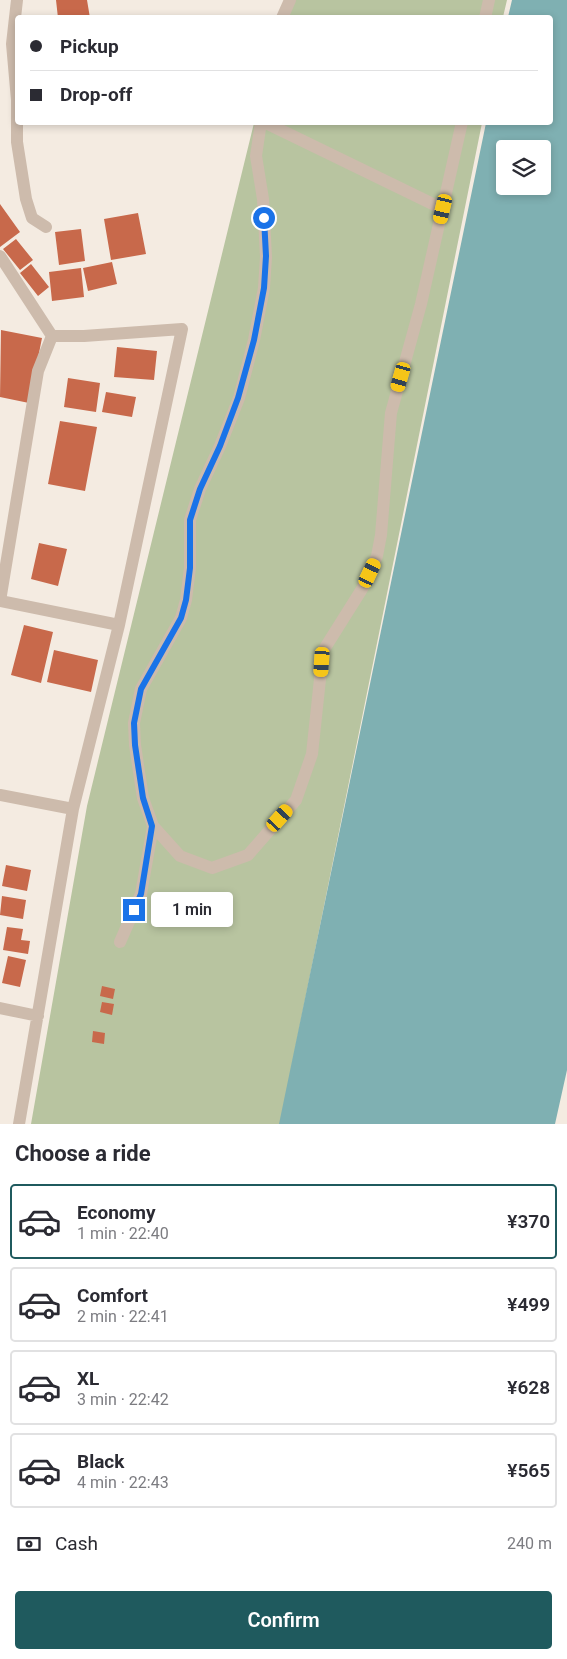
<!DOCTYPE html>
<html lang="en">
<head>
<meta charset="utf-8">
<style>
  :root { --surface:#fff; --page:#f2f2f3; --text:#2b2b33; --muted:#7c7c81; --line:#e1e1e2; --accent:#1f5a5e }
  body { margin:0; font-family:Roboto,sans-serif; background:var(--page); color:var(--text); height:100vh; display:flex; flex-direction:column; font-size:19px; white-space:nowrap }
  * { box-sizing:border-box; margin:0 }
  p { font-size:16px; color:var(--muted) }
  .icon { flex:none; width:28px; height:28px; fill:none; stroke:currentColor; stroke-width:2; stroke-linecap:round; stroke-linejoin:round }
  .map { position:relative; height:1124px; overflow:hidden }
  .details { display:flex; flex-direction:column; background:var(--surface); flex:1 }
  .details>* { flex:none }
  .top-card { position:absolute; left:15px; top:15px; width:538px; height:110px; border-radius:5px; box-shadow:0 2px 8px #0003; display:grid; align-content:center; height:110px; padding:0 15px; background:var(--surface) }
  .tools { position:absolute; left:496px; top:140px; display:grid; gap:10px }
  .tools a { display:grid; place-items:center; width:55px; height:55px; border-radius:5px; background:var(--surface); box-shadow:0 2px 8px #0003; font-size:25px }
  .end { position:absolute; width:22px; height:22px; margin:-11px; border:6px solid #1a73e8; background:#fff; box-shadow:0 0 0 2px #fff }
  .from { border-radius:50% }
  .bubble { position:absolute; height:35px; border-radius:5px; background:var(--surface); box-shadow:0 2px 8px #0003; font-size:16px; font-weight:600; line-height:35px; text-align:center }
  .car { position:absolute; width:15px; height:30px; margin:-15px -8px; border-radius:6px; box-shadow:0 0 4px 1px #0007; background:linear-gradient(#f5c518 24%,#345 0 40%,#f5c518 0 76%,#345 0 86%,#f5c518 0) }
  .top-card b { display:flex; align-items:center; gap:18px; height:48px; font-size:19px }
  .top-card b+b { border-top:1px solid var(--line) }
  .top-card i { width:12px; height:12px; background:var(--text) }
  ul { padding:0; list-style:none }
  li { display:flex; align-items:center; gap:15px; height:75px; margin:0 10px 8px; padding:0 5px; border:2px solid var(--line); border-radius:5px }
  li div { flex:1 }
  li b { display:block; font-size:19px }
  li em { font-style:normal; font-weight:600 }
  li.selected { border-color:var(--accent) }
  li>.icon { width:45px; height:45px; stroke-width:1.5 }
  h2 { padding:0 15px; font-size:22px; line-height:60px }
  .pay { display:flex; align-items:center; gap:12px; height:55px; padding:0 15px; font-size:19px }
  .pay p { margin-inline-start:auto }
  .cta { display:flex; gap:10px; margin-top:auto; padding:10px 15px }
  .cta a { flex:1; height:58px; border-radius:5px; background:var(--accent); color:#fff; font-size:20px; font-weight:600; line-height:58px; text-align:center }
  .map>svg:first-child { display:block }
  .green { fill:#b8c4a0 }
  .water { fill:#7fb0b2; fill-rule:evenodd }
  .building { fill:#c8694b }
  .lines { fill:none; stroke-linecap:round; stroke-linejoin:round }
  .minor { stroke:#cdbbac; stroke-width:12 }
  .route { stroke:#1a73e8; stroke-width:6 }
</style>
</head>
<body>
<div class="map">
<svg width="567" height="1124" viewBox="0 0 567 1124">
  <rect width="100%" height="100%" fill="#f4ebe1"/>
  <path class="green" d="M284,0h223l-4,17 -223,1z
    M254,123h228l-202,1001h-249l56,-318z"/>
  <path class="water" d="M512,0h55v1070l-12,54h-276l207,-1001 64,-1v-104l-42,-1zM505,149h37v37h-37z"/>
  <path class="building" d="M56,0h31l3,18h-32z
    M0,204l20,28 -20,15z
    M138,213l8,41 -35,6 -7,-41z
    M81,229l4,32 -26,4 -4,-33z
    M16,239l17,21 -13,10 -17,-21z
    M112,262l5,22 -29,7 -5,-23z
    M31,264l18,23 -11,9 -18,-23z
    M81,268l3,29 -32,4 -3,-29z
    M1,330l41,8 -13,65 -29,-6z
    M117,347l40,4 -3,29 -40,-3z
    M68,378l32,5 -4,29 -32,-5z
    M106,392l30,5 -4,20 -30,-5z
    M60,421l37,6 -12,64 -37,-7z
    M39,543l28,6 -9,37 -27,-7z
    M24,625l29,7 -12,51 -30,-8z
    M54,650l44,10 -7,32 -44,-10z
    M6,865l25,5 -4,21 -25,-5z
    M2,896l24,4 -3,19 -23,-4z
    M7,927l16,2 -2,11 9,1 -2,13 -25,-4z
    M8,956l18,4 -6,27 -18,-4z
    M102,986l13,3 -2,10 -13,-3z
    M102,1002l12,2 -2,11 -12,-3z
    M93,1031l12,2 -1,11 -12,-2z"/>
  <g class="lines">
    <path class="minor" d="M17,0l-5,44 5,56v42l9,57 6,19 14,9
      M282,18l8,-18
      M485,18l4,-18
      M261,122l-5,34 7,43 3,58 -2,31 -10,52 -15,58 -19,48 -20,43 -10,31v48l-4,32 -5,18 -40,71 -7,34 1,22 8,53 10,28 27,30 32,12 36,-13 48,-55 16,-46 11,-103 39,-62 15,-33 4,-21 10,-122 30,-109 41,-182
      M264,122l179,87
      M0,256l52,80h32l98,-7 -63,296 -46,184 -54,315
      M52,336l-14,35 -38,230 119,24
      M0,795l73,14
      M120,942l21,-48 12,-68
      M0,1008l38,8"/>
  </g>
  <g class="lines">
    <path class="route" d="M134,910l7,-16 11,-68 -9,-28 -8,-53 -1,-22 7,-34 40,-71 5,-18 4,-32v-48l10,-31 20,-43 18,-48 16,-58 10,-52 2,-32 -2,-38"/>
  </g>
</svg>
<div class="tools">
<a><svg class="icon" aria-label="layers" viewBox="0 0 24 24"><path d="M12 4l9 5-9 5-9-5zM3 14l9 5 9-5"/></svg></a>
</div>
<i class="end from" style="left:264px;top:218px"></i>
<i class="end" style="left:134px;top:910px"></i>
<div class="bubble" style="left:151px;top:892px;width:82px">1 min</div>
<i class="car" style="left:443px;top:209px;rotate:193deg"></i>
<i class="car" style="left:401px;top:377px;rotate:196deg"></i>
<i class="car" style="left:370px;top:573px;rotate:25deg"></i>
<i class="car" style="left:322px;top:662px;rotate:184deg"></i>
<i class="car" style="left:280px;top:818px;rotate:42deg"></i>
<div class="top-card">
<b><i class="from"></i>Pickup</b>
<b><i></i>Drop-off</b>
</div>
</div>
<section class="details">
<h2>Choose a ride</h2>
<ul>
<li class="selected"><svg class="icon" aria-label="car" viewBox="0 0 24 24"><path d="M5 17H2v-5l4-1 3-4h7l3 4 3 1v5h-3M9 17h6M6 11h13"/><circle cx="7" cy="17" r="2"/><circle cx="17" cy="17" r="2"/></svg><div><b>Economy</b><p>1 min · 22:40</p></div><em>¥370</em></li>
<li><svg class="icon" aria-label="car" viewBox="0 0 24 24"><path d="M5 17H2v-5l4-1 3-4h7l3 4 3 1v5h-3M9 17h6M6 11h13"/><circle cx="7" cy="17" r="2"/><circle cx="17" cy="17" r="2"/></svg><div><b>Comfort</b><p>2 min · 22:41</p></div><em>¥499</em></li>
<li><svg class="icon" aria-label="car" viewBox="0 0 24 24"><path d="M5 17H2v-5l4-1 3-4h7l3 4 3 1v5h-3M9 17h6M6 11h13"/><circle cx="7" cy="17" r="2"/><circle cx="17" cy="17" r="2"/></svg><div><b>XL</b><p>3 min · 22:42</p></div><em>¥628</em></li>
<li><svg class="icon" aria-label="car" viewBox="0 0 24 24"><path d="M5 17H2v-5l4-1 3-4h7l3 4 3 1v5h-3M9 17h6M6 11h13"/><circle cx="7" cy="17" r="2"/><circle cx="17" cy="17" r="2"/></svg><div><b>Black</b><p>4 min · 22:43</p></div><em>¥565</em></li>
</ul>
<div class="pay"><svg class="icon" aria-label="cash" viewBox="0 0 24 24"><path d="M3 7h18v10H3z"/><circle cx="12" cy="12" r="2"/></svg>Cash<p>240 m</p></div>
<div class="cta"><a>Confirm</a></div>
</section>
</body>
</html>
